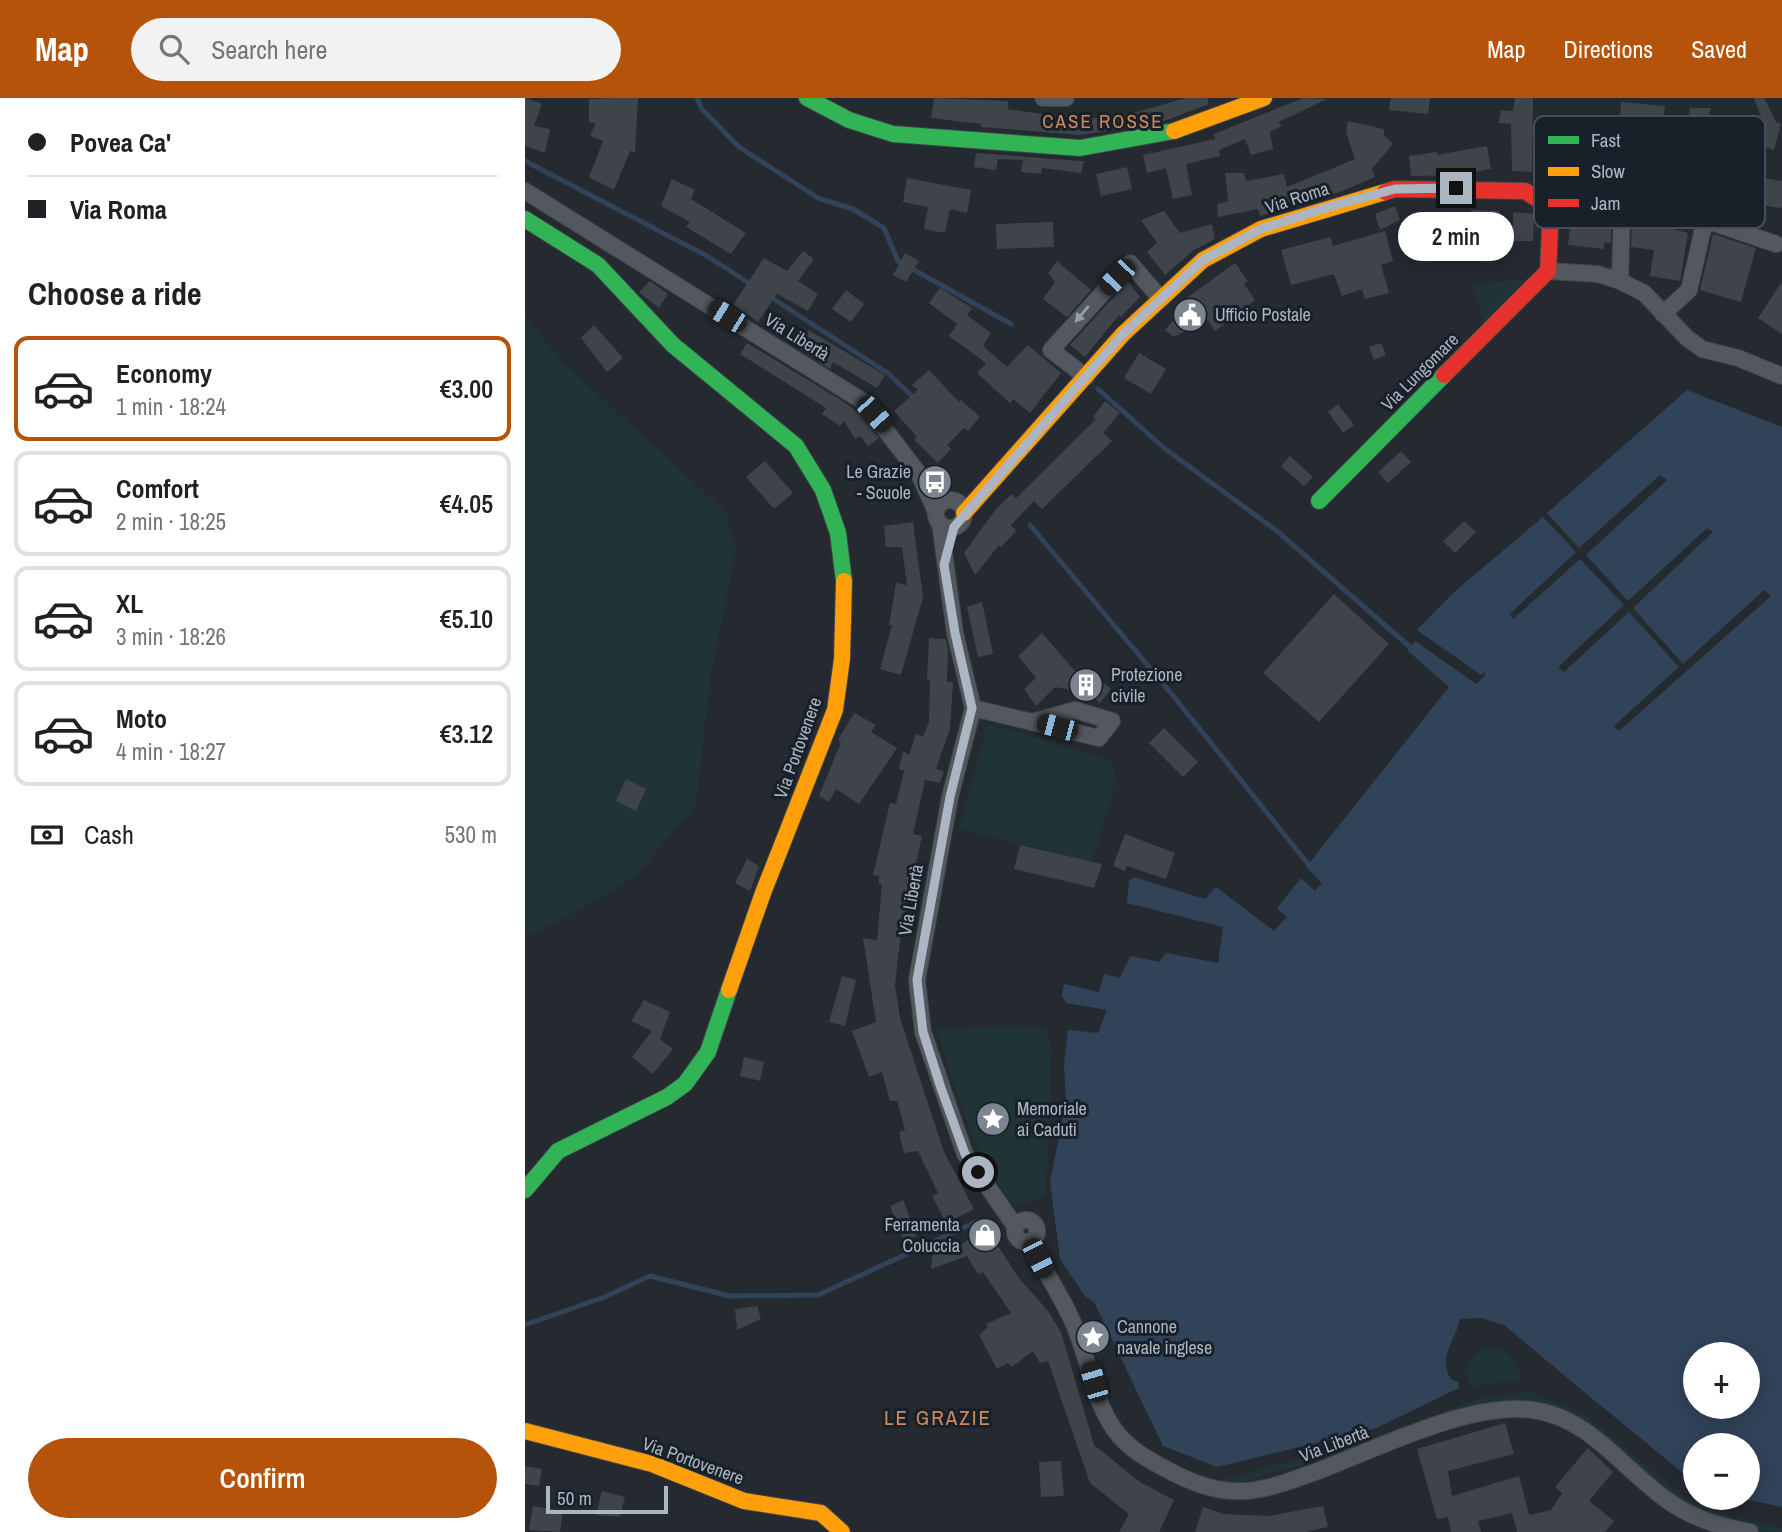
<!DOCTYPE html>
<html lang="en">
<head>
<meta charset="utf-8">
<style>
  :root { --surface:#fff; --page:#f2f2f2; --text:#202124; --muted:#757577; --line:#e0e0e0; --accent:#b45309 }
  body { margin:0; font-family:"Archivo Narrow",sans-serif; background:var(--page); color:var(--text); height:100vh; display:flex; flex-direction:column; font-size:26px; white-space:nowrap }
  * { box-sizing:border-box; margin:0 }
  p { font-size:23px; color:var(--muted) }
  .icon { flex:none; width:38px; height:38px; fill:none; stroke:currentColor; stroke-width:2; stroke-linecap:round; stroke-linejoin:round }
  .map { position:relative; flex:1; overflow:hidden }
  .panel { display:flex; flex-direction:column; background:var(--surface); width:525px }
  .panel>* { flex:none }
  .guide { display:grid; align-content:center; height:154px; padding:0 28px; background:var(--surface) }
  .controls { position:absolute; left:1158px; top:1244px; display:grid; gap:14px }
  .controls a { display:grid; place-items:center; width:77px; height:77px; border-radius:50%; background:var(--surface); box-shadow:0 4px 18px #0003; font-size:35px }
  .scale { position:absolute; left:21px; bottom:18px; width:122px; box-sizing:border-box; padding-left:7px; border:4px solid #acb6c3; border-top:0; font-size:19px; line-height:24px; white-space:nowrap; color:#acb6c3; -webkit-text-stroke:5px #18202a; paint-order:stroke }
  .end { position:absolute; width:32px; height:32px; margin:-16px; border:9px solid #acb6c3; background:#111; box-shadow:0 0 0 4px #111 }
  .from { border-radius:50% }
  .bubble { position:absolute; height:49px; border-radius:24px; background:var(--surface); box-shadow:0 4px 18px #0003; font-size:23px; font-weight:600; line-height:49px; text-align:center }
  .car { position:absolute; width:21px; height:42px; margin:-21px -10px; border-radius:9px; box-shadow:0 0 5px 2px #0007; background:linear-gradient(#222 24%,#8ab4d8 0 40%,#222 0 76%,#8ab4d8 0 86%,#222 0) }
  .guide b { display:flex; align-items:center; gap:24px; height:66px; font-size:26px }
  .guide b+b { border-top:2px solid var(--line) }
  .guide i { width:18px; height:18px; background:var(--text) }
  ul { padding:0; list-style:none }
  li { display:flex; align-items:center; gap:21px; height:105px; margin:0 14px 10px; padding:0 14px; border:4px solid var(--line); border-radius:14px }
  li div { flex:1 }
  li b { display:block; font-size:26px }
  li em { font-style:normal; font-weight:600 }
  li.on { border-color:var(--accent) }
  li>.icon { width:63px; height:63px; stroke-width:1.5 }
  h2 { padding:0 28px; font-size:32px; line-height:84px }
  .pay { display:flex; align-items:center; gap:18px; height:77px; padding:0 28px; font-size:26px }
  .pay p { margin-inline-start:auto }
  .action { display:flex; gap:14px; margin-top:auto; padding:14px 28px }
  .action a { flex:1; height:80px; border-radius:42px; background:var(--accent); color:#fff; font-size:28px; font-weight:600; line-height:80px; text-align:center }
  header { display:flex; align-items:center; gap:42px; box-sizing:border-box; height:98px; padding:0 35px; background:var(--accent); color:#fff }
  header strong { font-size:33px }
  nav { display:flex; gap:38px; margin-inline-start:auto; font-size:24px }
  .search { width:490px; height:63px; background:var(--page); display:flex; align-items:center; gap:18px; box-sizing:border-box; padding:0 24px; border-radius:38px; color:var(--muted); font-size:26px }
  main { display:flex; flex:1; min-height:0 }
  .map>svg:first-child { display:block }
  .green { fill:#213435 }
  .water { fill:#314359; fill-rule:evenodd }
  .pier { fill:#242a30 }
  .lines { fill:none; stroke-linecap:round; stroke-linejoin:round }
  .stream { stroke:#314359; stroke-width:5 }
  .building { fill:#3f444a }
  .street-casing { stroke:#404449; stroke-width:18 }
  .fast-casing { stroke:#404449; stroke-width:18 }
  .slow-casing { stroke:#404449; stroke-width:18 }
  .jam-casing { stroke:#404449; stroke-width:18 }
  .street { stroke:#53585f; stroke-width:16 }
  .fast { stroke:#30b455; stroke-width:16 }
  .slow { stroke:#ff9f0a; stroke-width:16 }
  .jam { stroke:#e5322d; stroke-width:16 }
  .oneway { fill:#969eaa }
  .route { stroke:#acb6c3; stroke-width:9 }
  .labels { text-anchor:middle; stroke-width:6; stroke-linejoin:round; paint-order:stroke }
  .street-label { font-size:18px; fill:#acb6c3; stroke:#18202a }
  .poi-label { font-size:18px; fill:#acb6c3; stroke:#18202a; text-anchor:start }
  .neighbourhood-label { font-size:19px; letter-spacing:2px; fill:#d18859; stroke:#18202a }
  .quarter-label { font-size:21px; letter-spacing:2px; fill:#d18859; stroke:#18202a }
  .key { fill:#18202a; stroke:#444d58; stroke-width:2 }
  .key-label { font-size:19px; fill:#acb6c3 }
</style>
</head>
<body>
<header>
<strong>Map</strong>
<div class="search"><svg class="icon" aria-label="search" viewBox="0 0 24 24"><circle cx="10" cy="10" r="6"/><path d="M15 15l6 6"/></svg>Search here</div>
<nav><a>Map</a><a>Directions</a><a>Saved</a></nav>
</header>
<main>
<section class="panel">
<div class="guide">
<b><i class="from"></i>Povea Ca'</b>
<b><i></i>Via Roma</b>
</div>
<h2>Choose a ride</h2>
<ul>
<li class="on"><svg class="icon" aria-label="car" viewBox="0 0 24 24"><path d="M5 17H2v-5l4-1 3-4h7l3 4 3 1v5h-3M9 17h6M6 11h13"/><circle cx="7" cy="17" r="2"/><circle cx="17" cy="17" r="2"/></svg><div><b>Economy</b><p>1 min · 18:24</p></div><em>€3.00</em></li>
<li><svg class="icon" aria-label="car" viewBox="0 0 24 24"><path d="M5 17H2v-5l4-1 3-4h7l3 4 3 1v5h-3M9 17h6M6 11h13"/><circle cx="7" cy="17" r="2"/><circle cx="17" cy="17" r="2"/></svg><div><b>Comfort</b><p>2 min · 18:25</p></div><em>€4.05</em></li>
<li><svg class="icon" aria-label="car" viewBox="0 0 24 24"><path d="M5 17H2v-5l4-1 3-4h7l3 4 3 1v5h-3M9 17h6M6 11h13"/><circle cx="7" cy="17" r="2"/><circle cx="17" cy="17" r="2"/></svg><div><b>XL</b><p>3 min · 18:26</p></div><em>€5.10</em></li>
<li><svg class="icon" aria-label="car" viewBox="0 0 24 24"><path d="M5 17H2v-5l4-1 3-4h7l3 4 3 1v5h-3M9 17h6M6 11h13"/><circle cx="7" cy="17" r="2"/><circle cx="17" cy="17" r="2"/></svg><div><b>Moto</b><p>4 min · 18:27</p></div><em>€3.12</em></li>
</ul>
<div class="pay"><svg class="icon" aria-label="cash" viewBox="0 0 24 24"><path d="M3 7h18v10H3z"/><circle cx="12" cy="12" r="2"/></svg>Cash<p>530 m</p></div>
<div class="action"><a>Confirm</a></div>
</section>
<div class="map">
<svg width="1257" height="1434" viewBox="0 0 1257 1434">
  <rect width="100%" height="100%" fill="#242a30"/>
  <path class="green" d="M1003,181l-44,44 -13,-38z
    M0,217l37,47 164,150 10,39 -25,122 -15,131 -60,72 -53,32 -55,28 -3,-1z
    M462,626l118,34 7,5c8,21 -14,77 -20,99l-132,-33z
    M488,928l33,2 5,21 -5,147 -32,10c-40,-53 -60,-114 -77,-177z
    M960,1250c22,-2 33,12 36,32l-52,7c-4,-18 -1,-30 16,-39z
    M1005,1294l55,23 99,82 38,17 60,15v3c-89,0 -175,-77 -246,-125l-164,38 -138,39 -32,-2 2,-6 13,5 153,-42 109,-40z"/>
  <path class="water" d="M1162,292l95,37v1080l-42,-9h8v-52h-52v38l-4,-2 -188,-157 -23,-7 -21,1c-4,21 -23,38 -9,60l7,3 1,6 -85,41 -157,38 -54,-21 -69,-144 -9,-6 -25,-37 -10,-77 16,-81 -2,-37 4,-34 30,3 9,-23 -41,-7 -4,-7 2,-12 35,8 5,-18 16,4 10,-22 29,6 7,-9 52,10 5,-36 -96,-24 2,-23 5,-3 71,22 11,-12 58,44 13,-14 -10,-9 24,-30 14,13 7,-8 -16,-16 143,-180 -42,-37 8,-9 61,43 9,-8 -1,-4 -3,3 -64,-45 36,-37 90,-76 33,35 -66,62 3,5 67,-60 44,46 -66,62 6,5 65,-60 50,55 -65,59 5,5 152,-135 -7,-6 -81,74 -50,-56 80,-76 -6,-4 -79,73 -42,-46 81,-75 -7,-5 -81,73 -32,-35zM1171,1256h52v53h-52z"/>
  <path class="pier" d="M1079,1310l92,76v3l-45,-33 -50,-44z"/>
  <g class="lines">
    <path class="stream" d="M172,0l5,11 37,38 79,51 35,11 31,19 14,33 113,63
      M0,63l182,95 45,29
      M244,198l120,78 26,25
      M573,291l66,59 113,83 133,116
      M505,427l140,167 138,172
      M0,1227l77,-27 48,-22 80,20 88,-1 158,-73"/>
  </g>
  <path class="building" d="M0,0l17,6 -8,22 16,3 -5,24 -20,-7z
    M90,0h23l-3,54 -5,-1 -16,39 -25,-13 14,-36 -13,-5 6,-13 -7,-1v-23z
    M409,0l74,3v8l74,11 55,-8 49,-14h21l2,6 -50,19 -79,12 -99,-8v-3l-50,-6z
    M778,0l24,1 -48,23 2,4 -11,6 3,17 -22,6 -6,-16 -26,11 1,6 -34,8 6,31 -19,4 -7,-31 -19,5 -4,-18 72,-16 -1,-5z
    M866,0h39l-2,16 -39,-4z
    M990,0h18l-1,74 -20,-1 -1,-47 -12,-1 2,-13 12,1z
    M1229,0h10l12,24 5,2 -7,26 -28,-8 -24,1 3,-20 38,-1z
    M1096,4l44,4 -3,24 -42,-4z
    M1165,10h21l-19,62 -23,-4 3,-31h15z
    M823,23l36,8v6l9,9 -21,25 3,8 -35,15 -80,24 -2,-7 -40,8 -1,-13 11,-3 -3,-28h19l2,8 38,-7 3,13 68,-28 -9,-27z
    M962,48l4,23 -32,6 -48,1 -2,-20 28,-4v3z
    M451,55l103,8h5l-3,12 -39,-5 -1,6 -20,-2 2,-12 -25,-1 -2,11 -22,-3z
    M602,69l5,22 -31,7 -5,-22z
    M1193,73l64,10v27l-69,-9v-2l-15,-3 2,-16 17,3z
    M382,80l64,12 -4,23 -17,-4 -5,24 -21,-4 4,-22 -25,-5z
    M147,81l23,11 -4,9 55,34 -15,21 -45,-27 4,-5 -29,-16z
    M870,108l5,14 -20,10 -5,-16z
    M946,112l28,1 5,29h-13l-3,21 -22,-2z
    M639,113l16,22 32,-9 3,15 -21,11 -29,25 -18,-23 10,-9 -16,-23z
    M988,114l21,2 -1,27h-20z
    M1046,122l40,3v20l-7,-1v7l-36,-4z
    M528,124l1,25 -57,2 -1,-25z
    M1107,127l37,3 19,5 -8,48 -30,-5 4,-26 -23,-3z
    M860,133l8,30 -12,4 8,28 -24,6 -3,-10 -20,7 -8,-22 -43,11 -10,-35 49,-13 3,9z
    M1188,136l43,14 -15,54 -41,-12z
    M278,153l11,8 -16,22 20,13 -10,17 -31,-17 -19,28 -25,-17 31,-47 23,13z
    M380,155l14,8 -13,21 -13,-7z
    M532,163l34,29 -24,27 -24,-18 12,-17 -7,-9z
    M710,165l13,18 -4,3 11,16 -40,31 -8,-12 -33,18 -9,-7 12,-14 -4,-4 15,-15z
    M125,183l18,13 -9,14 -20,-16z
    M603,183l12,16 -19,20 -2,-2 -34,42 -15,-12z
    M1257,184v52l-24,-16z
    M415,190l32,20 -5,7 24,18 -8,13 24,21 21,-22 33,28 -31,40 -17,-14 -3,4 -33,-30 9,-10 -37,-27 8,-12 -28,-21z
    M321,192l18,14 -13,18 -19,-13z
    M69,227l29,33 -16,14 -26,-34z
    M283,232l77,45 -8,13 -44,-26 -3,7 -31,-20z
    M222,245l97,59 15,11 20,25 -11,8 -8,-10 -5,3 -11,-18 -4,5 -18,-12 4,-6 -86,-54z
    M856,245l5,12 -12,5 -5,-13z
    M614,255l27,16 -15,25 -27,-16z
    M404,272l30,32 2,-2 19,17 -12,14 -4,-3 -17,17 4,4 -13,14 -24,-23 3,-3 -23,-26 24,-21 -6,-5z
    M580,303l15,12 -17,20 9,8 -70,68 -8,-8 -23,24 5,6 -15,16 -2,-2 -24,30 -11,-22 32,-44 15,-15 5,4 80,-79 -3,-2z
    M813,306l16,21 -11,8 -15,-21z
    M876,353l10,11 -23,21 -10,-11z
    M765,358l23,21 -9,9 -23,-20z
    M240,363l28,32 -19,16 -28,-32z
    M939,423l12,11 -21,21 -12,-12z
    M388,424l10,75 -22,78 -21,-6 12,-44h-3l7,-42 11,2 -5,-38h-16l-2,-21z
    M809,496l55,50 -70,78 -56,-49z
    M457,504l11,52 -15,3 -11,-50z
    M517,535l40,46 7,-8 22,18 -11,14 -12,-10 -33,-6 -19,19 -12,-17 12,-11 -18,-22z
    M404,540l17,1 2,12 -1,31h6l-3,47 -14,40 8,2 -4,12 -15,-3 -12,54 9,2 -21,96 -6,53 5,33 44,134 30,57 -28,14 -14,-27 6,-3 -20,-42 -14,2 -5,-21 6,-2 -8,-29h-7l-8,-29 -13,5 -17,-46 24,-9 -13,-84 14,2 5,-56h-3v-8l-6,-1 17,-72 6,1 8,-33 -5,-2 4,-18 6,4 7,-21 7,3 6,-15 1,-41 -3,-1z
    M329,615l22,12 -5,7 26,16 -38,56 -23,-15 -7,13 -10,-6 22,-54 -3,-2z
    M639,630l34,34 -15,15 -34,-34z
    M101,681l20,10 -10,22 -20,-10z
    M600,736l50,19 -9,26 -39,-13 -2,5 -12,-5z
    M495,747l82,19 -8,24 -80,-19z
    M222,761l12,7 -9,25 -15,-8z
    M317,878l14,4 -11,46 -16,-4z
    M119,902l26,12 -10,27 13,10 -20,25 -21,-17 20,-26 -21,-10z
    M219,959l20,5 -4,19 -20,-5z
    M378,1102l14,36 -13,5 -14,-35z
    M461,1129l32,50 30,34 13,21 33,113 46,37 34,18 -15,32h-40l10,-18 -39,-31 -42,-122 -8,2 -7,-12 -21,16 -4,-4 -11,6 -18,-34 9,-8 -2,-3 25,-11 -28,-41 -5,2 -11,-18 -36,13 2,-20 31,-6z
    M232,1208l4,13 -24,11 -2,-21z
    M980,1325l9,31 -66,17 4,25 67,-20 10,39 22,-5 11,-17 -7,-6 33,-39 25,24 -24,29 25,20 -9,11h-88l-5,-19 -34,8 3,11h-30l-3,-15 -11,2 -20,-70z
    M536,1363l3,35 -23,1 -2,-35z
    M0,1368l17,3 -3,17 -14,-2z
    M77,1393l23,6 -5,20 -24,-2z
    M8,1408l30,5 -3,21 -31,-2z
    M798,1408l5,21 -22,5h-111l8,-25 21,7 44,2z"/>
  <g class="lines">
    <g class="street-casing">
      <path id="street" d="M518,0h23
        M0,93l339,211 55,72 17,38
        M1026,110l154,12 71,24
        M1023,173l50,3 22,7 24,12 43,45 15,11 36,9 44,18
        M1095,183l2,-70
        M1138,216l26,-24 16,-70
        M561,279l-35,-27 79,-87 31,36
        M411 416a14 14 0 1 1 28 0a14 14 0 1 1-28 0Z
        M415,425l15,110 18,75 -23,89 -33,183 6,52 42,122 50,72
        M448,610l126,30 13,-17 -37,-11 -39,11
        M490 1133a11 11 0 1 1 22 0a11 11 0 1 1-22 0Z
        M504,1144c13,25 29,48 41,74 18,36 21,80 44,113 14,20 33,30 54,41 20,11 42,20 65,21 28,2 57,-10 82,-19 62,-23 153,-70 217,-62 56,6 92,60 135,90 24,18 54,27 83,32"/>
    </g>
    <g class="fast-casing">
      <path id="fast" d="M282,0l42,22 44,14 187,14 94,-17
        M0,121l73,46 75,80 123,101 27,44 15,43 6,48
        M794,403l125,-126
        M0,1092l33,-39 109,-54 18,-13 23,-32 21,-62"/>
    </g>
    <g class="slow-casing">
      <path id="slow" d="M649,33l90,-33
        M439,415l159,-179 80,-74 58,-31 124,-37
        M204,892l34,-97 72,-183 7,-51 2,-78
        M0,1333l127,33 92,37 77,12 21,19"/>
    </g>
    <g class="jam-casing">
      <path id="jam" d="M860,94l10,-3 130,2 26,17 -3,63 -104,104"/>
    </g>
    <use href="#street" class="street"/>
    <use href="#fast" class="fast"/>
    <use href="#slow" class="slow"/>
    <use href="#jam" class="jam"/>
  </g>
  <defs><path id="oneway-solid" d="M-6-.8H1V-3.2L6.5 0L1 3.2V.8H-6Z" transform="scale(1.75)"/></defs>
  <use class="oneway" href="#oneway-solid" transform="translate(557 216) rotate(130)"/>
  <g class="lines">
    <path class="route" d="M453,1074l-13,-18 -24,-66 -18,-56 -6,-52 33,-183 22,-89 -17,-75 -11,-68 10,-38 169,-193 80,-74 58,-31 71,-23 63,-17 61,-1"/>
  </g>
  <defs>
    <g id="civic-disc" transform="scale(1.75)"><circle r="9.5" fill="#7c8590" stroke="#18202a"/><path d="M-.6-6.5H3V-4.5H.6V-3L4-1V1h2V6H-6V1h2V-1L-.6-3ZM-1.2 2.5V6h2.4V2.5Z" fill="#fff"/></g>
    <g id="bus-disc" transform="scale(1.75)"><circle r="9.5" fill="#7c8590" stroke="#18202a"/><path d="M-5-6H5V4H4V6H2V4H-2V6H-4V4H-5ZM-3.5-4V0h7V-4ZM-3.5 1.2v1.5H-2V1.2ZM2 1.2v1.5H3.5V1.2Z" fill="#fff"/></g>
    <g id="building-disc" transform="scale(1.75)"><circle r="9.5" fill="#7c8590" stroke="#18202a"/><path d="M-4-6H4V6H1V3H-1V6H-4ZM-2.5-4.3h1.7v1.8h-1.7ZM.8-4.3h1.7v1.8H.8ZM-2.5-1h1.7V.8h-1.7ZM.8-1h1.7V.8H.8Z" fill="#fff"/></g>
    <g id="sight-disc" transform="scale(1.75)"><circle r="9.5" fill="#7c8590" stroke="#18202a"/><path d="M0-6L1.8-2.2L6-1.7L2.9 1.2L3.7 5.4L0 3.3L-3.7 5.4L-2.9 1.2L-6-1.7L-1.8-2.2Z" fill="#fff"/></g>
    <g id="shop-disc" transform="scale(1.75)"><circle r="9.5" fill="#7c8590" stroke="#18202a"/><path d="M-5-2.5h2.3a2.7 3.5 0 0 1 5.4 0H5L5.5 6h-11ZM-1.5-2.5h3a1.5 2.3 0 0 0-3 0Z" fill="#fff"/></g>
  </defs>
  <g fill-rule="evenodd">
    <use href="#civic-disc" x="665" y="217"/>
    <use href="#bus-disc" x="410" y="384"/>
    <use href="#building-disc" x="561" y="587"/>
    <use href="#sight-disc" x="468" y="1021"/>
    <use href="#shop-disc" x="460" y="1137"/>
    <use href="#sight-disc" x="568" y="1239"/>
  </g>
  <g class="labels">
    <g class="street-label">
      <text transform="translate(772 100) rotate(-18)" y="6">Via Roma</text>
      <text transform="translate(272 239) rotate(32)" y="6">Via Libertà</text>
      <text transform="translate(895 274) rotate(-45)" y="6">Via Lungomare</text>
      <text transform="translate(273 650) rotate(-70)" y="6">Via Portovenere</text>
      <text transform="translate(386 802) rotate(-80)" y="6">Via Libertà</text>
      <text transform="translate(809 1346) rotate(-21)" y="6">Via Libertà</text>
      <text transform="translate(168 1363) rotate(20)" y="6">Via Portovenere</text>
    </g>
    <g class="poi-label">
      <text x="690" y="223">Ufficio Postale</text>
      <text x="386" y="380" text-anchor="end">Le Grazie<tspan x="386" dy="21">- Scuole</tspan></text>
      <text x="586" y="583">Protezione<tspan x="586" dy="21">civile</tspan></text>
      <text x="492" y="1017">Memoriale<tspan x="492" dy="21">ai Caduti</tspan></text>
      <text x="435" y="1133" text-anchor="end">Ferramenta<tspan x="435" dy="21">Coluccia</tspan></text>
      <text x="592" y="1235">Cannone<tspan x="592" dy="21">navale inglese</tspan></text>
    </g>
    <g class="neighbourhood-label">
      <text x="578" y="30">CASE ROSSE</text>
    </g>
    <g class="quarter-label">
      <text x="413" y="1327">LE GRAZIE</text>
    </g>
  </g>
  <rect x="1009" y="18" width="231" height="112" rx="10" class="key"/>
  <rect x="1023" y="38" width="31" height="8" fill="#30b455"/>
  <rect x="1023" y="69" width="31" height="9" fill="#ff9f0a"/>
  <rect x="1023" y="101" width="31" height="8" fill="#e5322d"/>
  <g class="key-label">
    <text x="1066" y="49">Fast</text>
    <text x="1066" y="80">Slow</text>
    <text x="1066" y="112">Jam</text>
  </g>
</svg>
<div class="controls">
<a>+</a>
<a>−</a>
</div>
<div class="scale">50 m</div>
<i class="end from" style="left:453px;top:1074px"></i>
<i class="end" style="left:931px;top:90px"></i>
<div class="bubble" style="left:873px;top:114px;width:116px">2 min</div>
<i class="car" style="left:592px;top:179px;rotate:224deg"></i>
<i class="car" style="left:202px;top:218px;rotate:302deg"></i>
<i class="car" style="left:349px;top:316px;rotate:138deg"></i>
<i class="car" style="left:532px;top:629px;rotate:285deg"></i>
<i class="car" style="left:513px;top:1160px;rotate:153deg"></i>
<i class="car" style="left:569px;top:1284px;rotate:344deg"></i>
</div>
</main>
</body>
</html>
